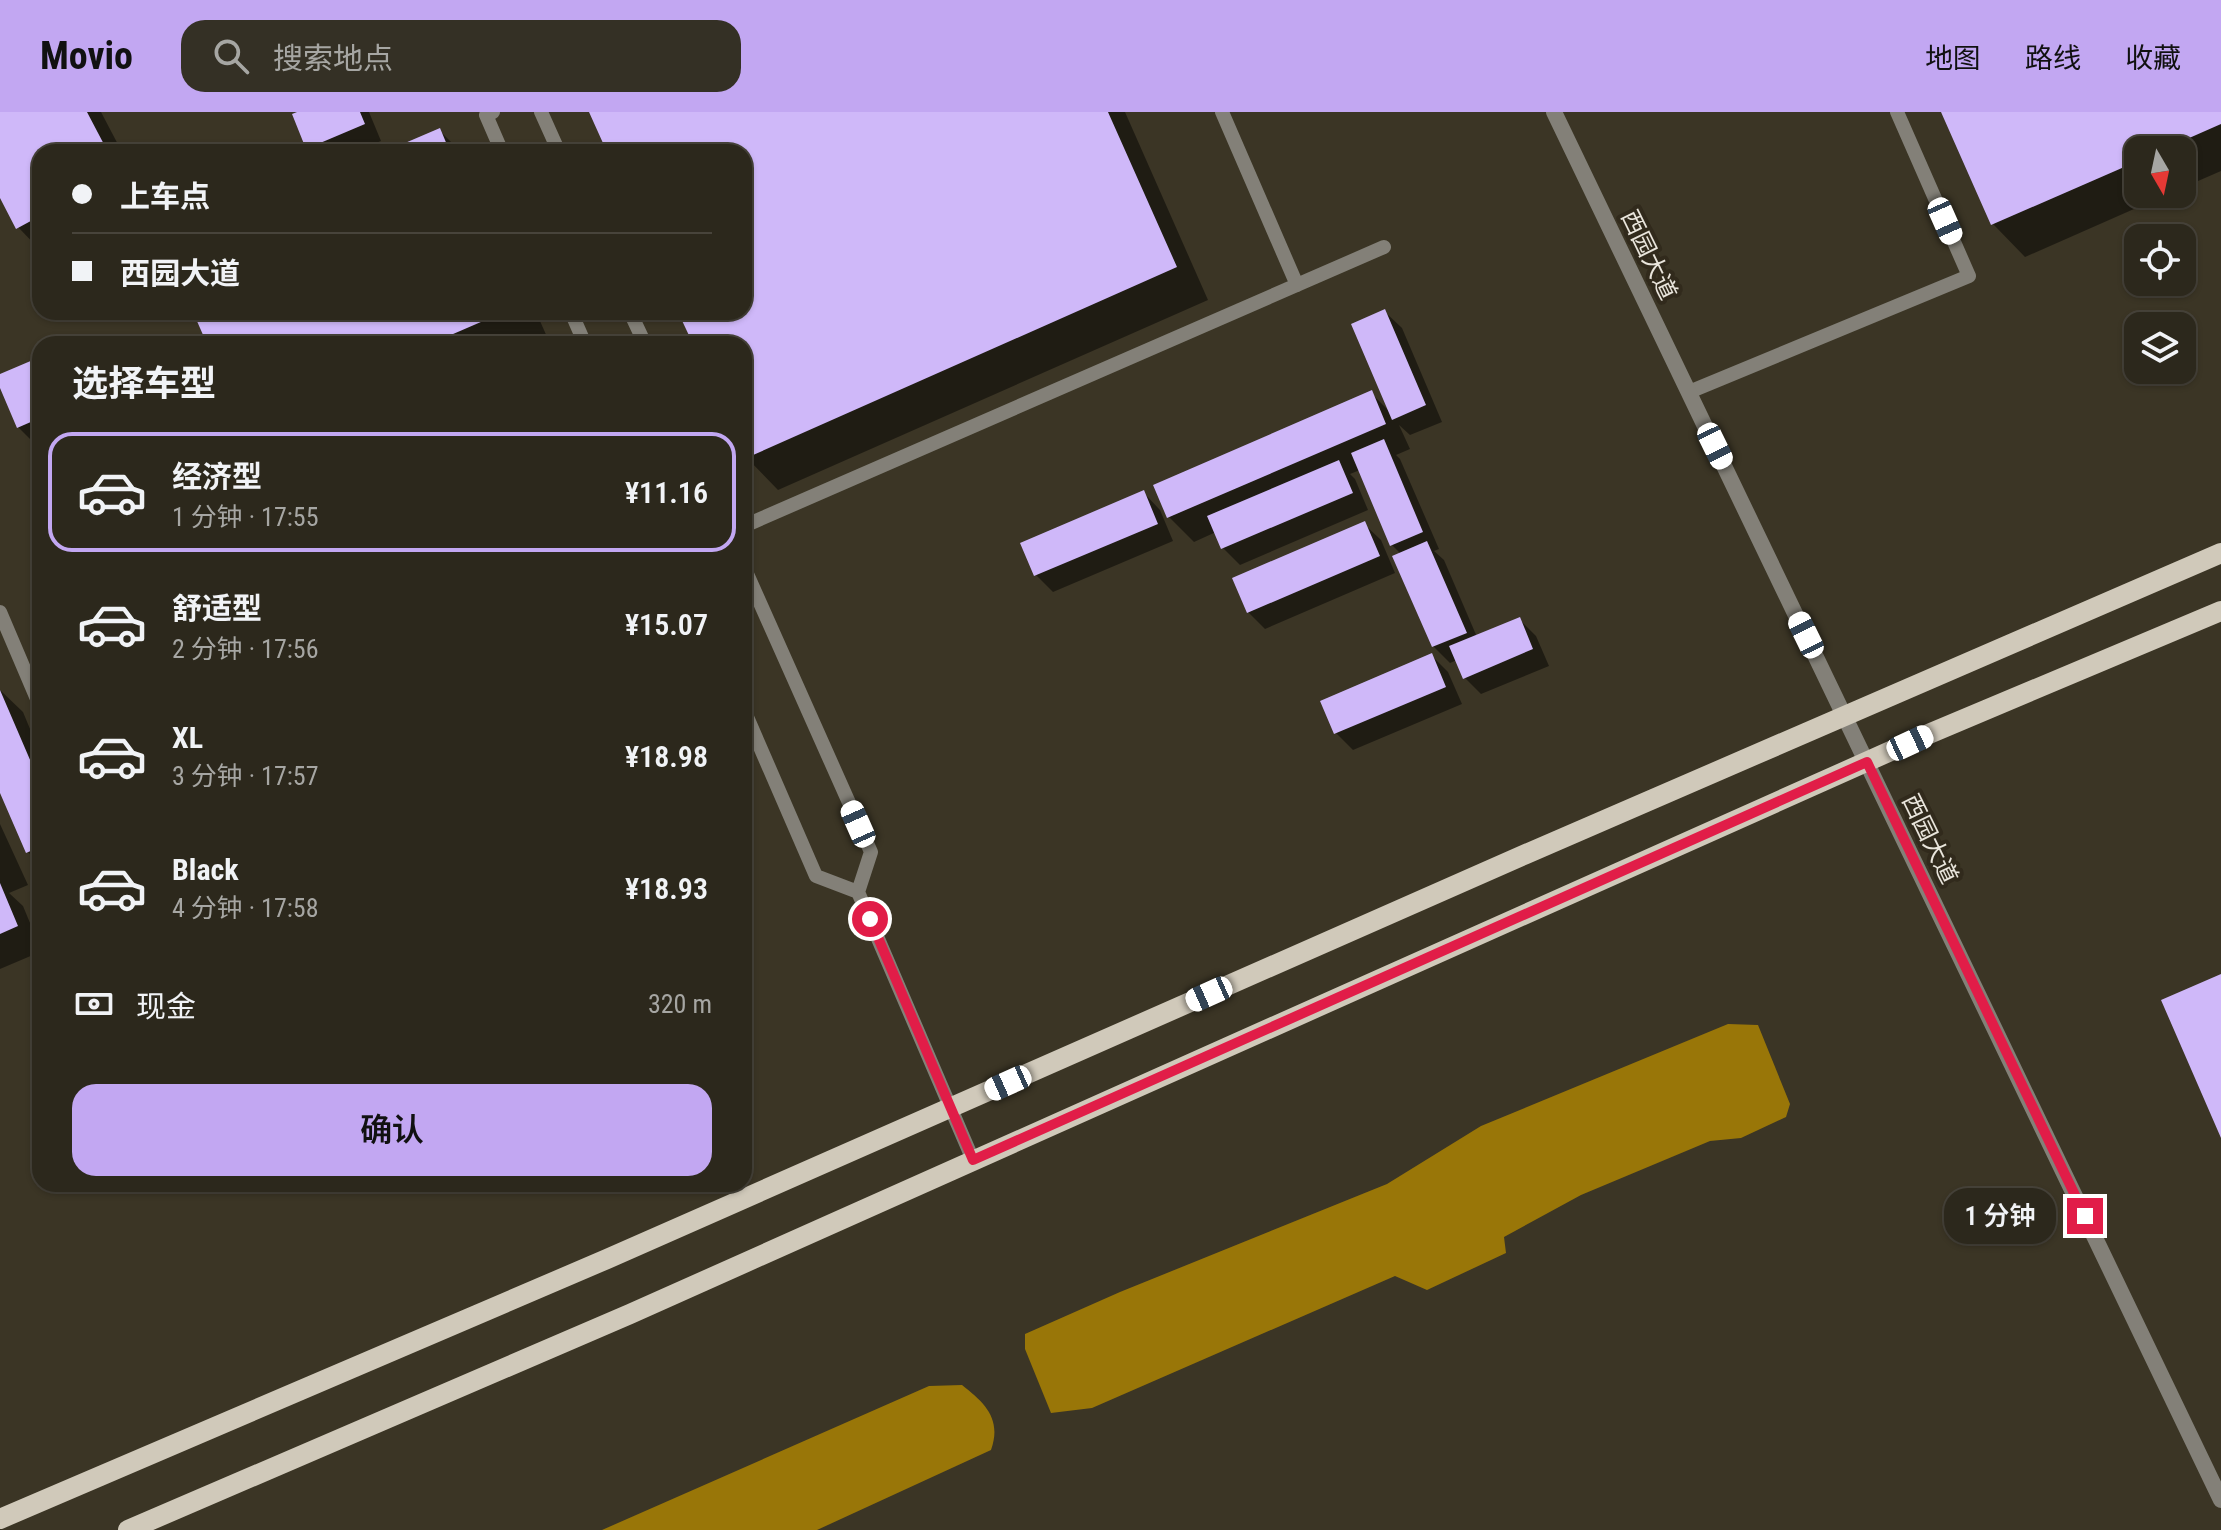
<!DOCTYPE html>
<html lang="zh">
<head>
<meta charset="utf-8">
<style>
  :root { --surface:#2c281c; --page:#343025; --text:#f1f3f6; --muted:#a6a6a3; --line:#48443b; --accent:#c2a7f2 }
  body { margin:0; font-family:"Roboto Condensed","Noto Sans SC",sans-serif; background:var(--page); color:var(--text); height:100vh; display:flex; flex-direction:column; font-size:30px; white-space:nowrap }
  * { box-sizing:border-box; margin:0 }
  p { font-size:26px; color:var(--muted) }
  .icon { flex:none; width:44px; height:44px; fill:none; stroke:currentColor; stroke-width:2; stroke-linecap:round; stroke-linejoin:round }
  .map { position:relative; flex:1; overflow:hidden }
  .panel { position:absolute; left:32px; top:224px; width:720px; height:856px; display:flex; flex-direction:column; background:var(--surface); border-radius:24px; box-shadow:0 2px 6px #0004,0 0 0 2px var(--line) }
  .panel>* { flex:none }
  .top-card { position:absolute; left:32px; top:32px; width:720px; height:176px; border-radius:24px; box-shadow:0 2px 6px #0004,0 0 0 2px var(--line); display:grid; align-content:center; height:176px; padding:0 40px; background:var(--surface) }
  .needle { width:52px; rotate:171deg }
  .buttons { position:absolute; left:2124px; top:24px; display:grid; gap:16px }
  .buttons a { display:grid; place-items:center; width:72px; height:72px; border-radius:16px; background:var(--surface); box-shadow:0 2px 6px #0004,0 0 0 2px var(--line); font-size:40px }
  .end { position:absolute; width:36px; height:36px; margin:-18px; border:10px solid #e11d48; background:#fff; box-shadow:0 0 0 4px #fff }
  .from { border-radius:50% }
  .bubble { position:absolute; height:56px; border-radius:24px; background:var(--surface); box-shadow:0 2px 6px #0004,0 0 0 2px var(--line); font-size:26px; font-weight:600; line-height:56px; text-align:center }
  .car { position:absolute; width:24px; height:48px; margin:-24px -12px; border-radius:10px; box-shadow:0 0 6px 2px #0007; background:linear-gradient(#fff 24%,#345 0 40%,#fff 0 76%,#345 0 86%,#fff 0) }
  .top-card b { display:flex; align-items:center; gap:28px; height:76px; font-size:30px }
  .top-card b+b { border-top:2px solid var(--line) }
  .top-card i { width:20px; height:20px; background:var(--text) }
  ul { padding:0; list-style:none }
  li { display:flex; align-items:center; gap:24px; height:120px; margin:0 16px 12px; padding:0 24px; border:4px solid transparent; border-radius:24px }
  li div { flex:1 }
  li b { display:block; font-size:30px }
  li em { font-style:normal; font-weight:600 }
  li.selected { border-color:var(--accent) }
  li>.icon { width:72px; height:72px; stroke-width:1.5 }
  h2 { padding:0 40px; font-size:36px; line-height:96px }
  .pay { display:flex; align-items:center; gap:20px; height:88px; padding:0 40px; font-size:30px }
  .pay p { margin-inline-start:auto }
  .primary-button { display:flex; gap:16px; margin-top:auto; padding:16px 40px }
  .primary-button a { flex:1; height:92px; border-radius:24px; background:var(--accent); color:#111; font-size:32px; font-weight:600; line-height:92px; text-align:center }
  header { display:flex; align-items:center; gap:48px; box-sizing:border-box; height:112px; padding:0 40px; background:var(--accent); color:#111 }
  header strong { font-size:38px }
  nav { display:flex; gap:44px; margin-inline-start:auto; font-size:28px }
  .search { width:560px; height:72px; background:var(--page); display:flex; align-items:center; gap:20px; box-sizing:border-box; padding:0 28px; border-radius:24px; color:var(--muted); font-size:30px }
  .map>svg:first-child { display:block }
  .water { fill:#997608 }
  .shadow { fill:#0007 }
  .building { fill:#cfb8f9 }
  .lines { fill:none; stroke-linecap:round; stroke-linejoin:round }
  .service { stroke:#838078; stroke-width:14 }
  .tertiary { stroke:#838078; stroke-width:16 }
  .primary { stroke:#d0c9ba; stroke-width:20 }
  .route { stroke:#e11d48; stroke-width:10 }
  .labels { text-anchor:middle; stroke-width:8; stroke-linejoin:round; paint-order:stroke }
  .street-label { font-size:24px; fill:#e9e5dc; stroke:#312a1c }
</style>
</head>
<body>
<header>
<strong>Movio</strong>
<div class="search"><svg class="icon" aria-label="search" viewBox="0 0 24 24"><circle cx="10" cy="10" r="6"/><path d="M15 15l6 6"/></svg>搜索地点</div>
<nav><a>地图</a><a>路线</a><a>收藏</a></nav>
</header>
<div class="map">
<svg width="2221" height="1418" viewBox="0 0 2221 1418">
  <rect width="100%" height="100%" fill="#3b3525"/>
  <path class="water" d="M1728,912l30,1 32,79 -4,13 -45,21 -31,3 -129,54 -77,42 2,16 -79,37 -32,-14 -303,132 -41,5 -26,-64v-15l95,-42 267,-108 94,-58z
    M962,1273c23,18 40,34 29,65l-174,80h-215l327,-144z"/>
  <path class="shadow" d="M0,0h101l21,40h-82v98l-22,-23 -18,-33z
    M303,0h66l12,29 -27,11h-42l-4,-5z
    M592,0h533l83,188 -430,190 -34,-35v-111h-49l-14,-32h63v-160h-135z
    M1943,0h278v59l-39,17v-38h-44v44h30l-143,63 -32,-33z
    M439,18l22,22h-72z
    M195,200h341l12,27 -11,5h-328z
    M1385,200l17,16 40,94 -32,13 -11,-10 11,24 -14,6 4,4 39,90 -5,2 10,9 33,77 42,-18 17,17 13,30 -68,28 -17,-17 -7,-17 -7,3 -17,-17 -32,-92 -9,-9 -32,-75 -10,4 5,5 13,31 -128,55 -17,-17 -7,-16 -22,10 -25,-25 202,-124 19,19z
    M40,247v83l-5,2 -17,-17 -18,-44v-7z
    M1144,381l16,17 13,31 -120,51 -17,-17z
    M1364,412l17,16 14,33 -130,56 -17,-17z
    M1431,543l17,17 14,32 -109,46 -17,-17z
    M0,578l23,22 17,41v111l-12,-12 -28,-64z
    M0,712l28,61 -19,8 14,13 17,41v5l-40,17z"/>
  <path class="building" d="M0,0h87l21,40h-68v64l-24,13 -16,-31z
    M297,0h63l5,12 -59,25 -14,-35z
    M589,0h519l69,155 -433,192v-115h-51l-15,-32h66v-160h-137z
    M1941,0h280v12l-59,26h-24v11l-147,64z
    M440,16l10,24h-66z
    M1385,197l41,96 -34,15 -41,-96z
    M193,200h311l-74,32h-223z
    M40,245v61l-23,10 -17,-40v-14z
    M1372,278l14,34 -219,94 -14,-33z
    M1384,327l39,93 -33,14 -39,-93z
    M1339,348l14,33 -132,56 -14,-33z
    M1144,378l14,34 -124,52 -14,-33z
    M1365,409l15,35 -133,57 -15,-35z
    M1427,429l40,92 -35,14 -40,-91z
    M1520,505l13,32 -70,30 -14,-33z
    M1432,541l14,34 -112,47 -14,-33z
    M0,578l40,93v64l-14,6 -26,-60z
    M0,771l18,43 -18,8z
    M2221,862v164l-60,-138z"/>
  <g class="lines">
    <path class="service" d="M493,0l-7,3 16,37
      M541,0l18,40
      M1222,0l75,173
      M571,200l14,32
      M630,200l15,32
      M1689,280l280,-116 -72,-164
      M744,414l640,-279
      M744,455l127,285 -13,40 -42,-16 -72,-166
      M0,500l40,94
      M858,780l115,268"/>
    <path class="tertiary" d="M1554,0l667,1388"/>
    <path class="primary" d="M0,1407l607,-260 919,-405 695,-301
      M128,1418l502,-216 1301,-581 290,-122"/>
  </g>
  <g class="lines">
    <path class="route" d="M870,807l103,241 894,-398 218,454"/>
  </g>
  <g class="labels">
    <g class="street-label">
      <text transform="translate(1649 143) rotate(64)" y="8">西园大道</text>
      <text transform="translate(1930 727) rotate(64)" y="8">西园大道</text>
    </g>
  </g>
</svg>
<div class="buttons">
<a><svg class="needle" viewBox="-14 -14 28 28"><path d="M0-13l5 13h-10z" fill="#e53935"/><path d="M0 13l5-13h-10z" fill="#a6a6a3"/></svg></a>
<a><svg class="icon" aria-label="locate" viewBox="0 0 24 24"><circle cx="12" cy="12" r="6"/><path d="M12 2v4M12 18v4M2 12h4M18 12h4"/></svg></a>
<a><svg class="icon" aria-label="layers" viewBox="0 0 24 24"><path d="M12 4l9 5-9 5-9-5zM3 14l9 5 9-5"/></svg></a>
</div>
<i class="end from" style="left:870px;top:807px"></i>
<i class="end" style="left:2085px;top:1104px"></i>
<div class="bubble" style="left:1944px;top:1076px;width:112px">1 分钟</div>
<i class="car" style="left:1945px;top:109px;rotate:156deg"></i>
<i class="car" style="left:1715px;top:334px;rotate:154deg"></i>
<i class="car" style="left:1806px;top:523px;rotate:334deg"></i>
<i class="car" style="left:1910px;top:631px;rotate:65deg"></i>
<i class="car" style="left:858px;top:712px;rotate:336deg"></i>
<i class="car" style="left:1209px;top:882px;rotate:246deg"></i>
<i class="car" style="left:1008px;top:971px;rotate:246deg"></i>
<div class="top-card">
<b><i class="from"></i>上车点</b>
<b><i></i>西园大道</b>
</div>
<section class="panel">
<h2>选择车型</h2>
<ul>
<li class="selected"><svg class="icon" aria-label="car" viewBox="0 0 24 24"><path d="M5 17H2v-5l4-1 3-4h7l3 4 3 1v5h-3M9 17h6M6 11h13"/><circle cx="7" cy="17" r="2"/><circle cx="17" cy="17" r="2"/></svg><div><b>经济型</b><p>1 分钟 · 17:55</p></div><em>¥11.16</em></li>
<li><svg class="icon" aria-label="car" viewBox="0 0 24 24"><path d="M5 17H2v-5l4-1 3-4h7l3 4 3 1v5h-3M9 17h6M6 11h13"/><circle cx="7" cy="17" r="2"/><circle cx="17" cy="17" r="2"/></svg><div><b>舒适型</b><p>2 分钟 · 17:56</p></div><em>¥15.07</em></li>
<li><svg class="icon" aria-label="car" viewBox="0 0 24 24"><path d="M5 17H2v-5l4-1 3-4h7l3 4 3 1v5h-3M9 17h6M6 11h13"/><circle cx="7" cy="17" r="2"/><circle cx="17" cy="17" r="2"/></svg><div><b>XL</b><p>3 分钟 · 17:57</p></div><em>¥18.98</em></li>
<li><svg class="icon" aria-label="car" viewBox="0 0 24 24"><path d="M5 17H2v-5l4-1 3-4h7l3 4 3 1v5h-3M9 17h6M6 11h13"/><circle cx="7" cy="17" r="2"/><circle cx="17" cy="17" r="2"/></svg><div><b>Black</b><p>4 分钟 · 17:58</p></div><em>¥18.93</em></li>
</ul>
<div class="pay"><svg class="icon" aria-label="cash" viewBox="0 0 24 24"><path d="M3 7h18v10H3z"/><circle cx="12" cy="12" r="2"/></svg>现金<p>320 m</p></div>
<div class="primary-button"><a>确认</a></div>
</section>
</div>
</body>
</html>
